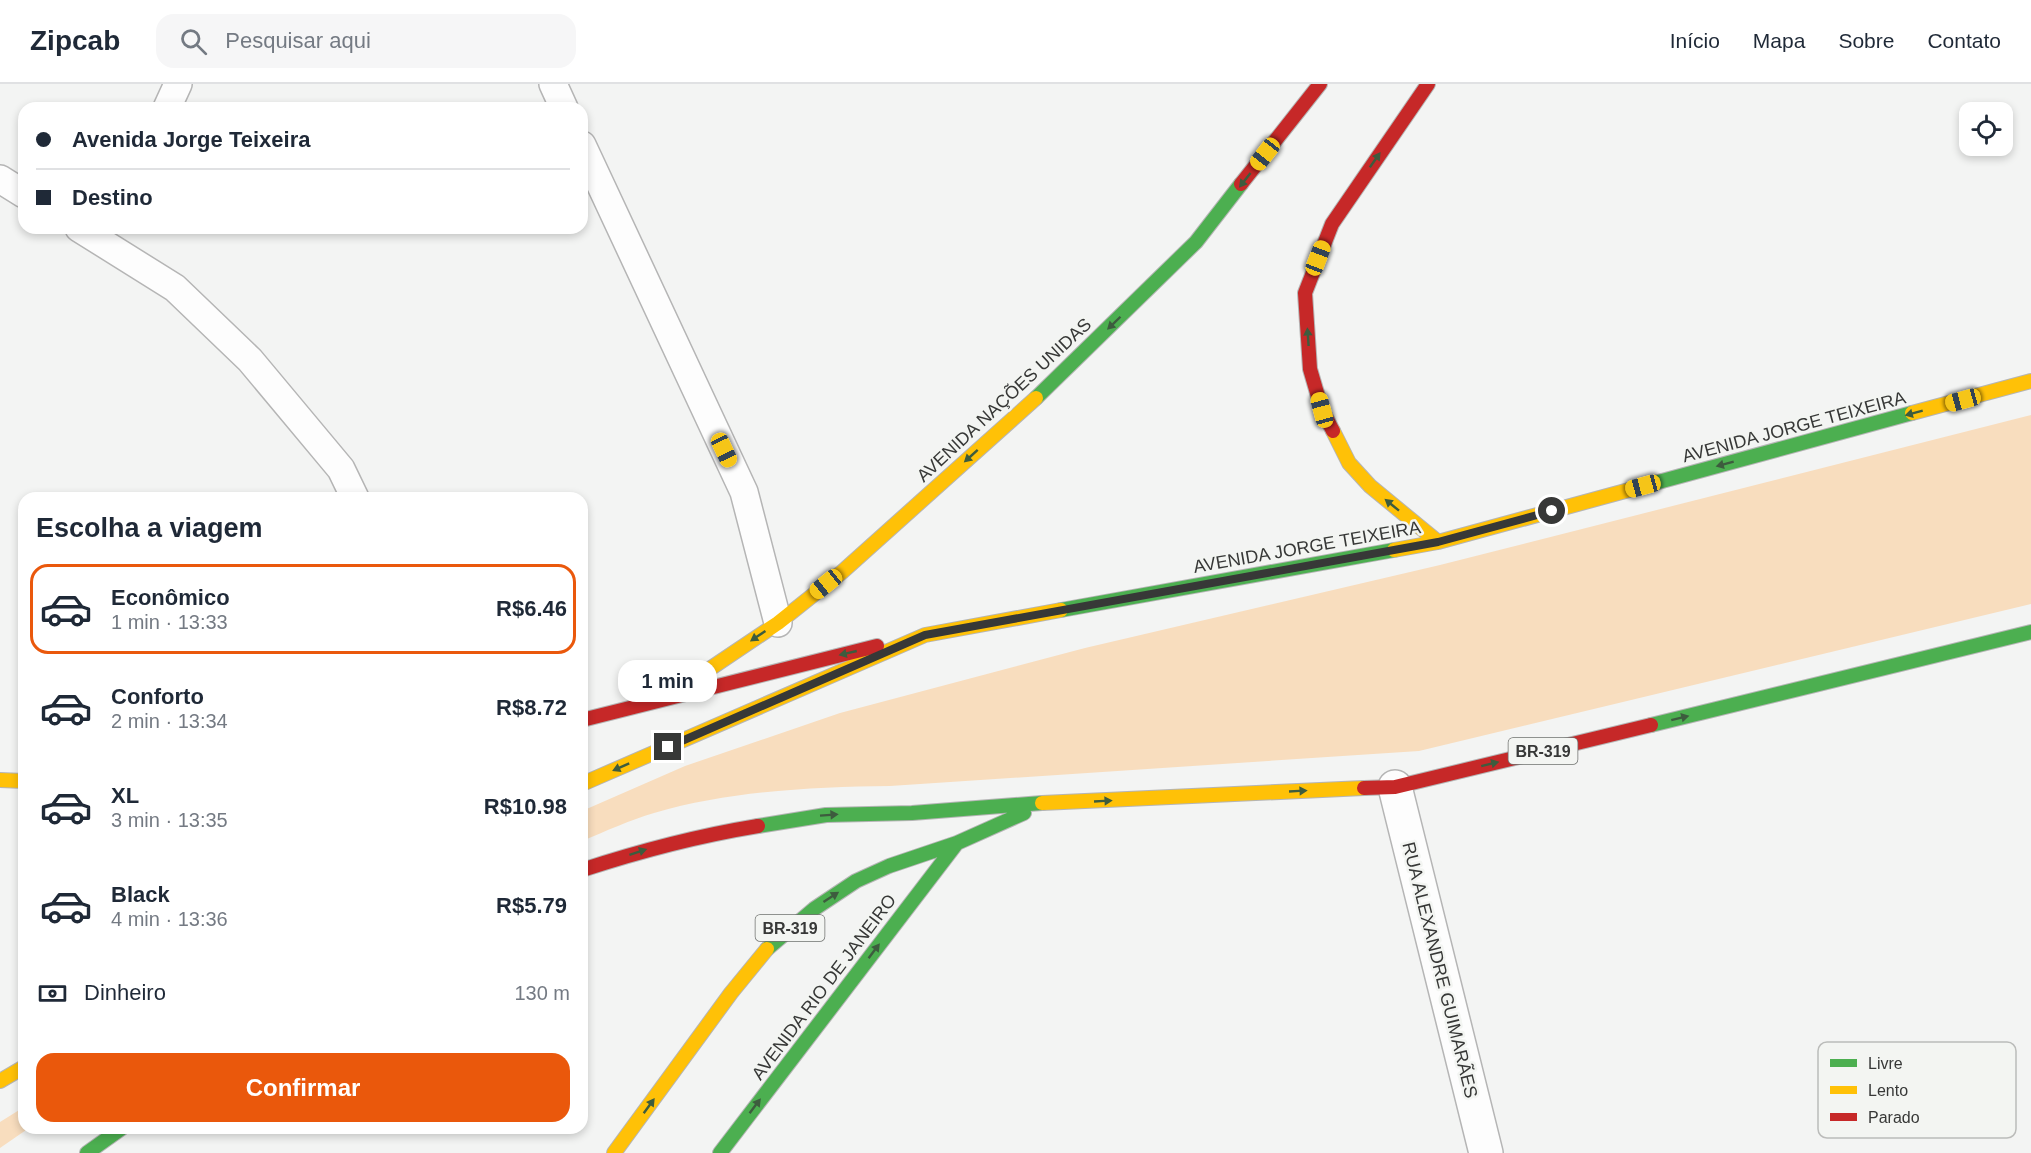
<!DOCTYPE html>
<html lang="pt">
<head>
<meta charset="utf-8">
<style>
  :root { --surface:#fff; --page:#f6f6f7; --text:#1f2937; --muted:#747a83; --line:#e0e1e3; --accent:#ea580c }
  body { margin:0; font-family:Arial,sans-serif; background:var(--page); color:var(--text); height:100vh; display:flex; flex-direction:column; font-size:22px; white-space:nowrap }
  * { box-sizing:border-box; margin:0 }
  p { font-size:20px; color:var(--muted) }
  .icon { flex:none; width:33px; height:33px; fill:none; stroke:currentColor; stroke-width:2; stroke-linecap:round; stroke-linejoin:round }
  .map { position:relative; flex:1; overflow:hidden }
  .sheet { position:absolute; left:18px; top:408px; width:570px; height:642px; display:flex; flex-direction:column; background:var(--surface); border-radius:18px; box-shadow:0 3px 9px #0003 }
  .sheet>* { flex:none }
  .guide { position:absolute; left:18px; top:18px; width:570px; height:132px; border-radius:18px; box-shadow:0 3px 9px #0003; display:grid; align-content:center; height:132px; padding:0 18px; background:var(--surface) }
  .fabs { position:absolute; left:1959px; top:18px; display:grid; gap:12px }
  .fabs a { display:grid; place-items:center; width:54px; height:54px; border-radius:12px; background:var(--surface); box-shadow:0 3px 9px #0003; font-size:30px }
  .end { position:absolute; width:27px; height:27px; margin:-14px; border:8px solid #373837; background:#fff; box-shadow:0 0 0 3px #fff }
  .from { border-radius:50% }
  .bubble { position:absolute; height:42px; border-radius:18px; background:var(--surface); box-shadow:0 3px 9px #0003; font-size:20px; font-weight:600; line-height:42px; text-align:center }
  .car { position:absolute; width:18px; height:36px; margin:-18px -9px; border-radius:8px; box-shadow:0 0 4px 2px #0007; background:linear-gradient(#f5c518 24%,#345 0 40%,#f5c518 0 76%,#345 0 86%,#f5c518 0) }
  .guide b { display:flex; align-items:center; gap:21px; height:57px; font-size:22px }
  .guide b+b { border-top:2px solid var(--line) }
  .guide i { width:15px; height:15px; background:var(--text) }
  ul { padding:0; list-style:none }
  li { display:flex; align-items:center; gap:18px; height:90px; margin:0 12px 9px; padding:0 6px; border:3px solid transparent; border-radius:18px }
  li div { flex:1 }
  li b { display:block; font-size:22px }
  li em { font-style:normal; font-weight:600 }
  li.on { border-color:var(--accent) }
  li>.icon { width:54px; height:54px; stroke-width:1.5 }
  h2 { padding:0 18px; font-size:27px; line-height:72px }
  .pay { display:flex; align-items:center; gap:15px; height:66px; padding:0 18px; font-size:22px }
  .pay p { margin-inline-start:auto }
  .action { display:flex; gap:12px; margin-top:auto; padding:12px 18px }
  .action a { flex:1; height:69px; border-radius:18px; background:var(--accent); color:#fff; font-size:24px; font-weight:600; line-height:69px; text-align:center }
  header { display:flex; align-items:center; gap:36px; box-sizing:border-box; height:84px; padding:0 30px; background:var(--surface); border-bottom:2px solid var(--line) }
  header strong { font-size:28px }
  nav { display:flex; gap:33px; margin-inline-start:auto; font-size:21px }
  .search { width:420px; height:54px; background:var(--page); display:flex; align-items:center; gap:15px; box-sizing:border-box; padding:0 21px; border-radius:18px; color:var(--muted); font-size:22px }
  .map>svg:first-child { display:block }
  .green { fill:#f8ddbe }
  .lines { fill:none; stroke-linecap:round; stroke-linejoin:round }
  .lane-casing { stroke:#b5b5b5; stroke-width:30 }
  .street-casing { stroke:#b5b5b5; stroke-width:36 }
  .fast-casing { stroke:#b5b5b5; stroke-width:16 }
  .slow-casing { stroke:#b5b5b5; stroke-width:16 }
  .jam-casing { stroke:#b5b5b5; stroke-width:16 }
  .lane { stroke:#fdfdfd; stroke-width:27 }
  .street { stroke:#fdfdfd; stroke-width:33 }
  .fast { stroke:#4caf50; stroke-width:14 }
  .slow { stroke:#ffc107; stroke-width:14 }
  .jam { stroke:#c62828; stroke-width:14 }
  .oneway { fill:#3d5c3e }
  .route { stroke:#373837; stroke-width:8 }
  .labels { text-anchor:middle; stroke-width:5; stroke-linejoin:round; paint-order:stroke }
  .shield { fill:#f3f5f2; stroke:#6f716f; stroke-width:1.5 }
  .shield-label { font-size:16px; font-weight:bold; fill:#373837 }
  .street-label { font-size:18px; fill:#373837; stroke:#f3f5f2 }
  .key { fill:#f3f5f2; stroke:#bbbcba; stroke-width:1.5 }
  .key-label { font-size:16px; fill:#373837 }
</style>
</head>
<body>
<header>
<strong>Zipcab</strong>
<div class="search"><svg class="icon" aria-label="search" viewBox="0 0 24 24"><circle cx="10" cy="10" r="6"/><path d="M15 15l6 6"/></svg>Pesquisar aqui</div>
<nav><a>Início</a><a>Mapa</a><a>Sobre</a><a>Contato</a></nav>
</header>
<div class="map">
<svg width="2031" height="1069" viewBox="0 0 2031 1069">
  <rect width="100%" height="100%" fill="#f3f4f3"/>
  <path class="green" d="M2031,331v189l-612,147 -529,35c-78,1 -160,5 -236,27 -24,7 -48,18 -72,28v-30l103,-45 155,-53 245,-65 355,-83z
    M24,1023v21h5l-29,20v-26z"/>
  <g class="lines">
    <g class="lane-casing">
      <path id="lane" d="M553,0l11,24
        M167,24l11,-24
        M582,61l162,347 34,131
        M0,95l24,15
        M79,144l96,60 75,72 91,109 14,29"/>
    </g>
    <g class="street-casing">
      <path id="street" d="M1395,703l91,366"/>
    </g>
    <g class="fast-casing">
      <path id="fast" d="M1036,314l160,-156 45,-58
        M1640,403l272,-74
        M1061,526l333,-60
        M1651,641l380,-93
        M758,742l68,-11 86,-2 130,-10
        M767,865l47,-40 42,-28 33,-15 68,-23 67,-30
        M87,1069l35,-25
        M720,1069l237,-310"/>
    </g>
    <g class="slow-casing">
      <path id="slow" d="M1912,329l119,-32
        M1333,347l16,32 21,23 68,56
        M1394,466l44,-8 202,-55
        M668,613l110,-74 64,-51 194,-174
        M0,696l24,1
        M582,700l343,-149 136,-25
        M1042,719l322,-15
        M0,997l24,-14
        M614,1069l117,-160 36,-44"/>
    </g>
    <g class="jam-casing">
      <path id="jam" d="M1241,100l79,-100
        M1333,347l-11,-21 -12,-41 -5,-76 27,-69 96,-140
        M582,636l295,-74
        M1364,704l31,-1 256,-62
        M582,786c58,-19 115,-34 176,-44"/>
    </g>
    <use href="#lane" class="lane"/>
    <use href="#street" class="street"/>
    <use href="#fast" class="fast"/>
    <use href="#slow" class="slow"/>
    <use href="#jam" class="jam"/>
  </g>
  <defs><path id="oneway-solid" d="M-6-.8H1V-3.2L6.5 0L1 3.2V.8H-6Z" transform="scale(1.5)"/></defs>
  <g class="oneway">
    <use href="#oneway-solid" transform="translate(1375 76) rotate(-55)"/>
    <use href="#oneway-solid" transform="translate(1245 96) rotate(128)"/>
    <use href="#oneway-solid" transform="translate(1114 239) rotate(136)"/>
    <use href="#oneway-solid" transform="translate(1308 253) rotate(-94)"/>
    <use href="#oneway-solid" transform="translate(1914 329) rotate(165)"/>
    <use href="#oneway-solid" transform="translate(971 372) rotate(138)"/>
    <use href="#oneway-solid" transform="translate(1725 380) rotate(165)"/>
    <use href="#oneway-solid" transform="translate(1392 421) rotate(-141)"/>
    <use href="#oneway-solid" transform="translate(758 552) rotate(146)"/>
    <use href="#oneway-solid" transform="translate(848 569) rotate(167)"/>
    <use href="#oneway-solid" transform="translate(1680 634) rotate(-14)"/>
    <use href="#oneway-solid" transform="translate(1490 680) rotate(-14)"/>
    <use href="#oneway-solid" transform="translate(621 683) rotate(156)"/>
    <use href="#oneway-solid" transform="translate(1298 707) rotate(-3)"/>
    <use href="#oneway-solid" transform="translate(1103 717) rotate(-3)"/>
    <use href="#oneway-solid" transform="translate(829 731) rotate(-4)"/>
    <use href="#oneway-solid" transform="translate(638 768) rotate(-18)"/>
    <use href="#oneway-solid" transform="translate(831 813) rotate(-33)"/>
    <use href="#oneway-solid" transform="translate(874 867) rotate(-53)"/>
    <use href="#oneway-solid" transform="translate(649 1022) rotate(-54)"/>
    <use href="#oneway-solid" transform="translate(755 1022) rotate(-53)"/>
  </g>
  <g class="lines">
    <path class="route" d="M668,663l257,-112 513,-93 114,-31"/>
  </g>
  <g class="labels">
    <g class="shield">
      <rect x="1508.5" y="654" width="69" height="26" rx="4.5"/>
      <rect x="755.5" y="831" width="69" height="26" rx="4.5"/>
    </g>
    <g class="shield-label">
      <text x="1543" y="673">BR-319</text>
      <text x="790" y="850">BR-319</text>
    </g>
    <g class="street-label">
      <text transform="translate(1004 316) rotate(-43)" y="6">AVENIDA NAÇÕES UNIDAS</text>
      <text transform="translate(1794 343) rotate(-15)" y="6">AVENIDA JORGE TEIXEIRA</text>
      <text transform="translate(1307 463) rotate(-10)" y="6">AVENIDA JORGE TEIXEIRA</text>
      <text transform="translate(1440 886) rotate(76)" y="6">RUA ALEXANDRE GUIMARÃES</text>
      <text transform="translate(824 903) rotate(-53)" y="6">AVENIDA RIO DE JANEIRO</text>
    </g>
  </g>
  <rect x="1818" y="958" width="198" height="96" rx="9" class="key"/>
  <rect x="1830" y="975" width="27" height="8" fill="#4caf50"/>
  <rect x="1830" y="1002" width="27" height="8" fill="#ffc107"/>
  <rect x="1830" y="1029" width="27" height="8" fill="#c62828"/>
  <g class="key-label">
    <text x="1868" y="985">Livre</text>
    <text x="1868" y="1012">Lento</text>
    <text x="1868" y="1039">Parado</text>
  </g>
</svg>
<div class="fabs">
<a><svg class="icon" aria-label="locate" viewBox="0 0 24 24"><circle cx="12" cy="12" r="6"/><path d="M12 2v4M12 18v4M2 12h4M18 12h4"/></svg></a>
</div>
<i class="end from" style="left:1552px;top:427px"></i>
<i class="end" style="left:668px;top:663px"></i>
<div class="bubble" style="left:618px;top:576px;width:99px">1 min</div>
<i class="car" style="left:1265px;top:70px;rotate:218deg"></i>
<i class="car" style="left:1318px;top:174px;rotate:21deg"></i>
<i class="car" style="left:1963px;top:316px;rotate:255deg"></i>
<i class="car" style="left:1322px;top:326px;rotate:345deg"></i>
<i class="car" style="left:724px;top:366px;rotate:155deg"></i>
<i class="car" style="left:1643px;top:402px;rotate:255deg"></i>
<i class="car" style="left:826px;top:500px;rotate:231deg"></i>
<div class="guide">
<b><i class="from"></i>Avenida Jorge Teixeira</b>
<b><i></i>Destino</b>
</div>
<section class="sheet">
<h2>Escolha a viagem</h2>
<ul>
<li class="on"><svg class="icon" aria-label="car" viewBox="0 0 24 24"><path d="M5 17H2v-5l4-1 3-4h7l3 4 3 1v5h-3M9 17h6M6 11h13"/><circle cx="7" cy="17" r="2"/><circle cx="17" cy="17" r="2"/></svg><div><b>Econômico</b><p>1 min · 13:33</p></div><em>R$6.46</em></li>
<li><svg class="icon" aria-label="car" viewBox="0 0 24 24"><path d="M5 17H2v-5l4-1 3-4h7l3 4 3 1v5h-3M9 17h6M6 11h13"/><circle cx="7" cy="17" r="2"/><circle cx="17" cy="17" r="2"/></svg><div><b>Conforto</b><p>2 min · 13:34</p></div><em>R$8.72</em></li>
<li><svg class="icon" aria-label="car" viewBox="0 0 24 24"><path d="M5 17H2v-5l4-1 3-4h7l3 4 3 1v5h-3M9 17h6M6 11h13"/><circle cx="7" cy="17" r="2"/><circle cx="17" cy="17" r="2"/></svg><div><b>XL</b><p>3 min · 13:35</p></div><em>R$10.98</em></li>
<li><svg class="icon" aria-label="car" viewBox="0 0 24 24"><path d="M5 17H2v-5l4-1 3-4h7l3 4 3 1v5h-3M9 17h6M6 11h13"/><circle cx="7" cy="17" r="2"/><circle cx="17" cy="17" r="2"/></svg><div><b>Black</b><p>4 min · 13:36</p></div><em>R$5.79</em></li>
</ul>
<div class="pay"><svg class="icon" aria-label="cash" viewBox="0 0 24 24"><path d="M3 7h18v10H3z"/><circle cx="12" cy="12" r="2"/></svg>Dinheiro<p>130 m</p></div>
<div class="action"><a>Confirmar</a></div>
</section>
</div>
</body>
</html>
